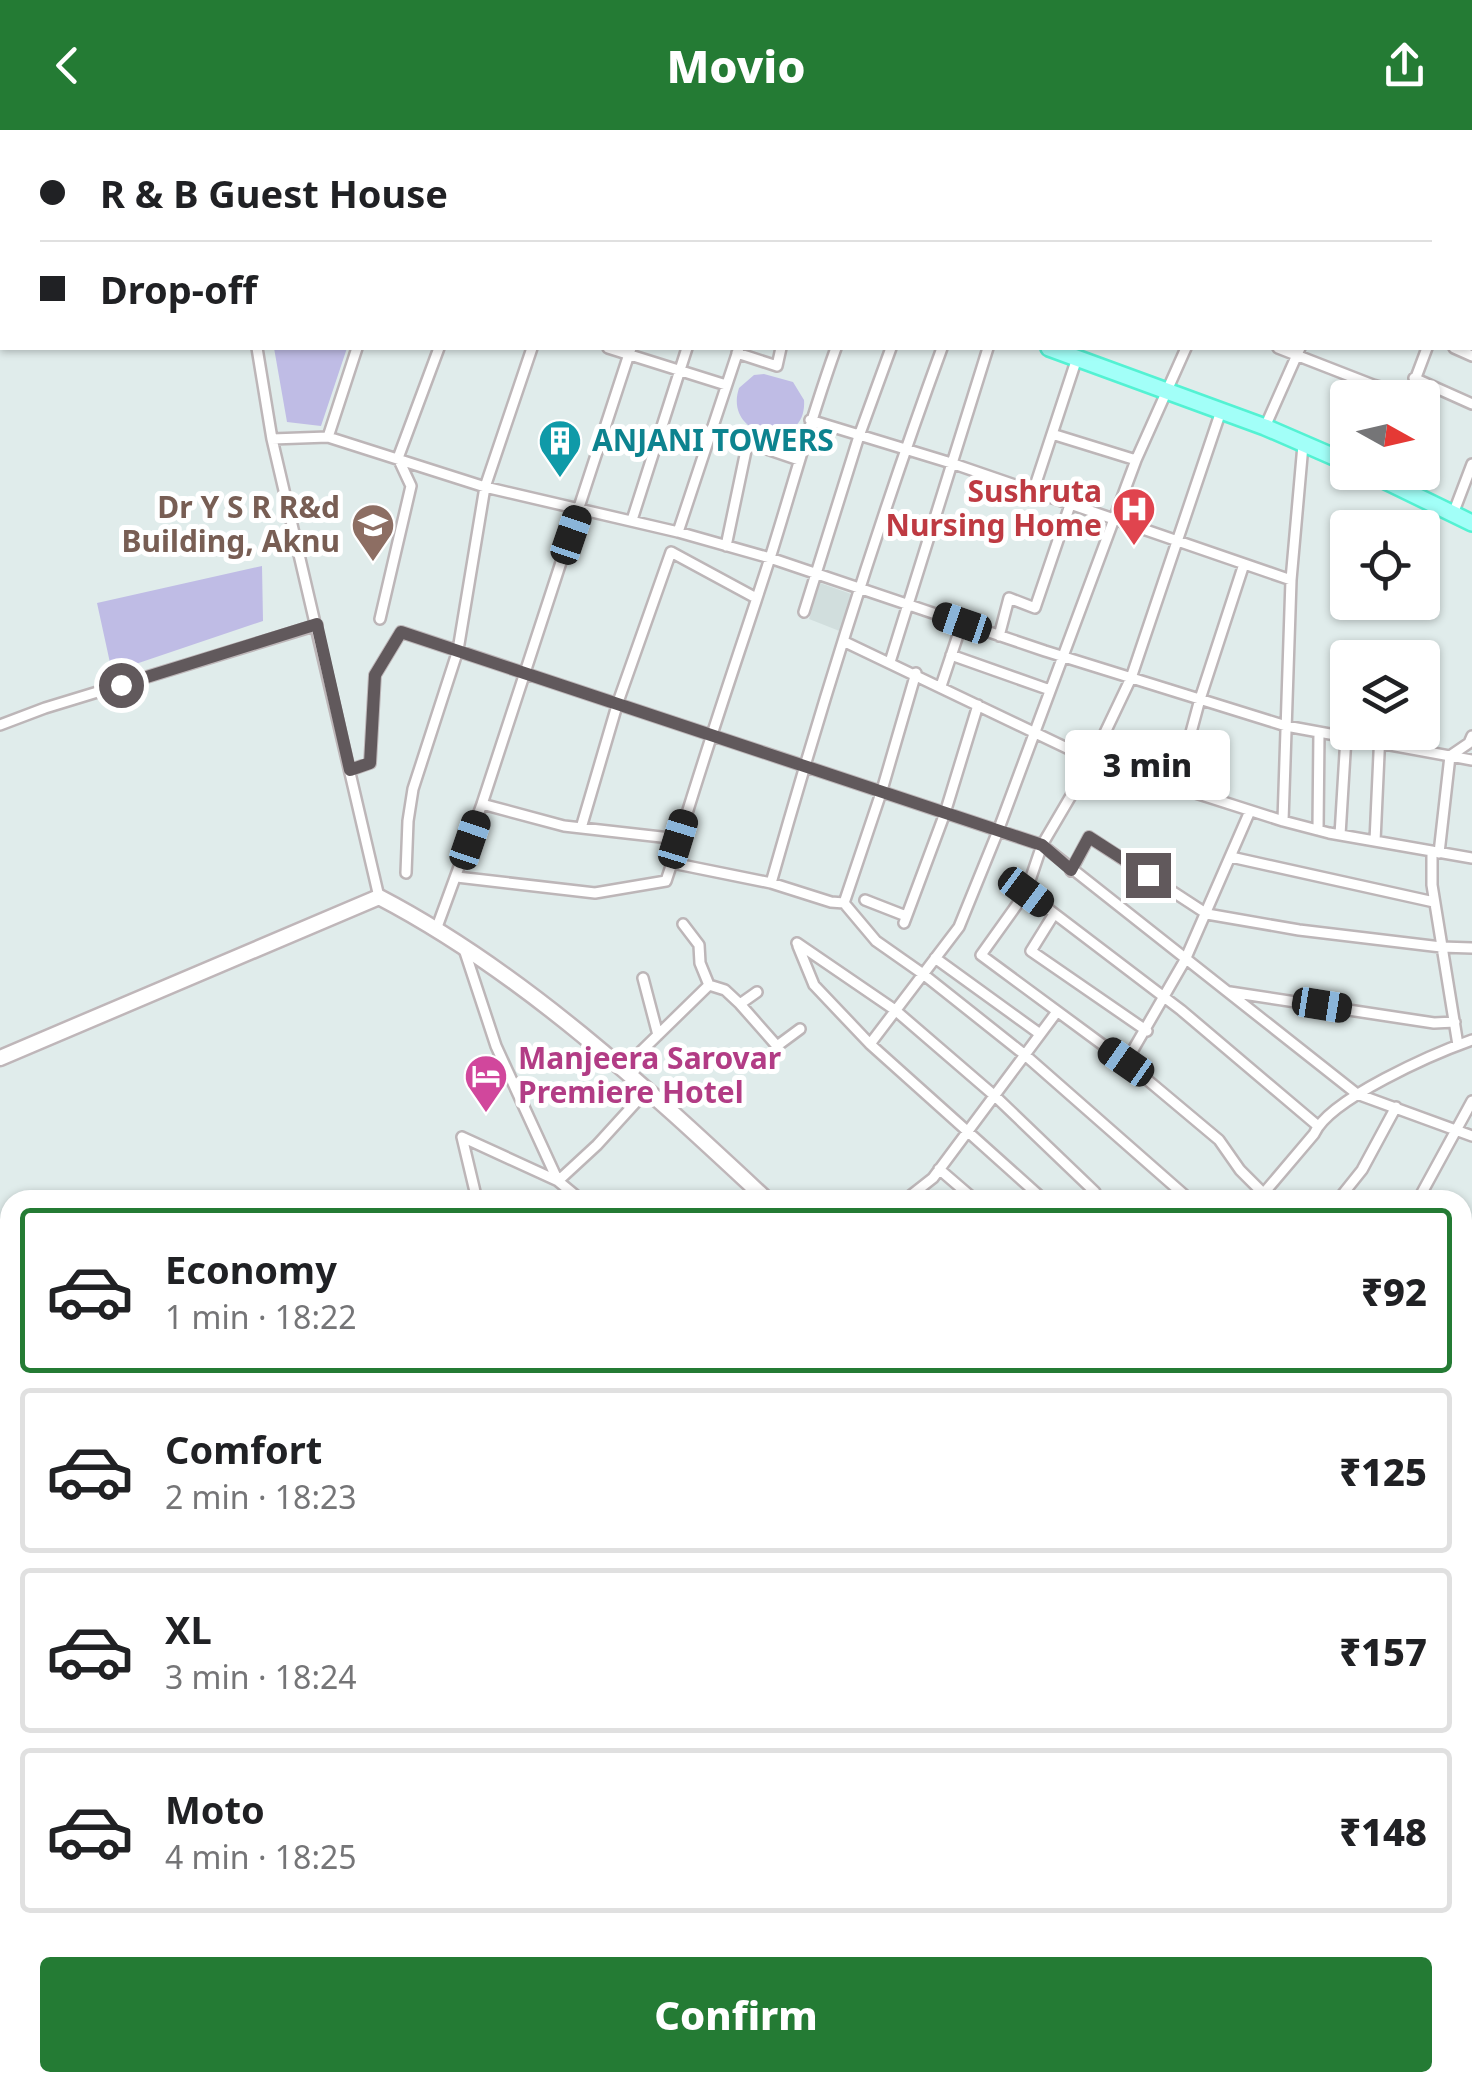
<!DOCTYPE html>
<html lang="en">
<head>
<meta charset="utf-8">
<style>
  :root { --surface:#fff; --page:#f2f2f2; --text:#202124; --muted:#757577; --line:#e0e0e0; --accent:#247b34 }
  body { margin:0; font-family:"Noto Sans",sans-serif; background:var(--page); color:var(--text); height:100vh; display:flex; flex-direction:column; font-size:38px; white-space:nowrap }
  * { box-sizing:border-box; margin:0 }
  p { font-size:32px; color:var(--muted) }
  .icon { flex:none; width:55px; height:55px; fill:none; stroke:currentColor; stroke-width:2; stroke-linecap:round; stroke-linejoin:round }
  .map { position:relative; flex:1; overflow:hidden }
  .drawer { position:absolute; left:0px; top:1060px; width:1472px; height:902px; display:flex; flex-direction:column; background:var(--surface); border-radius:30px 30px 0 0; box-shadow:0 2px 8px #0004 }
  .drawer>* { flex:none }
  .guide { position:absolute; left:0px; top:0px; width:1472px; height:220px; box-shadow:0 2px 8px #0004; display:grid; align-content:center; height:220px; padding:0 40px; background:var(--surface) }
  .needle { width:65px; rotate:98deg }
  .fabs { position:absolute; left:1330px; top:250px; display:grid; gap:20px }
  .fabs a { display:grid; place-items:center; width:110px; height:110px; border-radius:10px; background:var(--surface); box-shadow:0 2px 8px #0004; font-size:50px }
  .end { position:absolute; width:45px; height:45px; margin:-22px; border:12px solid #61595c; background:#fff; box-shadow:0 0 0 5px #fff }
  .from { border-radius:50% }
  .bubble { position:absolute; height:70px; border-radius:10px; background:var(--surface); box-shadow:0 2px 8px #0004; font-size:32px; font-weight:800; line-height:70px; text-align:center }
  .car { position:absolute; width:30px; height:60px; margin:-30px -15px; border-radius:12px; box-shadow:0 0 8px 2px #0007; background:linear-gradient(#222 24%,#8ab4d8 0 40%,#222 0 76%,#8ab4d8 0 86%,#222 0) }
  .guide b { display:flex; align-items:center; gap:35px; height:95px; font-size:38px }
  .guide b+b { border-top:2px solid var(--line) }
  .guide i { width:25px; height:25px; background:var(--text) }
  ul { padding:18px 0 0; list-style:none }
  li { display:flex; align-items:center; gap:30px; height:165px; margin:0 20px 15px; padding:0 20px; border:5px solid var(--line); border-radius:10px }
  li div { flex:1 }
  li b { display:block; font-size:38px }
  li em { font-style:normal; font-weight:800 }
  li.selected { border-color:var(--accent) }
  li>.icon { width:90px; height:90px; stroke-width:1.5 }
  .action { display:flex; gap:20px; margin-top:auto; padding:20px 40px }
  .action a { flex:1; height:115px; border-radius:10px; background:var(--accent); color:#fff; font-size:40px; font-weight:800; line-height:115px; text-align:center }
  header { display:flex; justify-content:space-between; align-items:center; height:130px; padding:0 40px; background:var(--accent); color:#fff; font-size:45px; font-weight:800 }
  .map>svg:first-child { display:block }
  .education { fill:#d1dedd }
  .green { fill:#bfbce5 }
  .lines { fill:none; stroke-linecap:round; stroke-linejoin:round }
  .street-casing { stroke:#bdb6b8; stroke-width:14 }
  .secondary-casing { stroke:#bfb6b9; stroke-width:19 }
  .primary-casing { stroke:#53f2d3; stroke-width:20 }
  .street { stroke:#fff; stroke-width:9 }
  .secondary { stroke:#fff; stroke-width:14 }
  .primary { stroke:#a2fff8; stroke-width:15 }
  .route { stroke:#61595c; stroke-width:12 }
  .labels { text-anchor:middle; stroke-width:10; stroke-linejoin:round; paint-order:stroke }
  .culture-label { font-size:30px; font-weight:bold; fill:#0d838f; stroke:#fff; text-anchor:start }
  .health-label { font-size:30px; font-weight:bold; fill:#be3a42; stroke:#fff; text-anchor:end }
  .education-label { font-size:30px; font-weight:bold; fill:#785e54; stroke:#fff; text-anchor:end }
  .hotel-label { font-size:30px; font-weight:bold; fill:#b23c85; stroke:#fff; text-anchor:start }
</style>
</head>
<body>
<header><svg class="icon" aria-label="back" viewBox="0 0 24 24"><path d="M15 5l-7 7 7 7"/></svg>Movio<svg class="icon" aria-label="share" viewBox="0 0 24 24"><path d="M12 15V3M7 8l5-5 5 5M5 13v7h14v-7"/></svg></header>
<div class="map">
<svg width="1472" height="1961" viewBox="0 0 1472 1961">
  <rect width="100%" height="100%" fill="#e0eceb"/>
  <path class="education" d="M820,453l34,12 -12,37 -33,-13z"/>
  <path class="green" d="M274,218h73l-26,78 -34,-4z
    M764,244l29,8 11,18c4,54 -82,39 -65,-12l15,-13z
    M262,436l1,55 -151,51 -15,-69z"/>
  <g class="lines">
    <g class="street-casing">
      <path id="street" d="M56,0l4,2
        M1103,0l7,2
        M1283,0l7,2
        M1466,0l6,2
        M164,2l1,-2
        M221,2l1,-2
        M281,2l1,-2
        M418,2l1,-2
        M515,2l1,-2
        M596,2l2,-2
        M683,2l1,-2
        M942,2l1,-2
        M1018,2l1,-2
        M1146,2l1,-2
        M1272,2l1,-2
        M1431,2l1,-2
        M1470,74l2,1
        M1470,110l2,-5
        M1470,185h2
        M257,218l15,91 107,458
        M608,218l118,37
        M836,218c-25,69 -44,140 -66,210 -33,102 -68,202 -98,305l99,20 60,19 13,1 32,38 47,33 102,81 165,145
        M1278,218l95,37 36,10
        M1454,218l18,8
        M737,223l40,13 4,-18
        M1414,248l58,26
        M1409,266l18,-48
        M1221,281l-90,267 -39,82 -50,85 -16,47 -45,63 145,107 93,78 21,30 23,23
        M810,290l141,43 340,117
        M1265,297l35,-79
        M711,300l88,30
        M1052,304l84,26
        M328,307l29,-89
        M272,309l56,-2 157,50 193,45 92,26 275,93 241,75 186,34
        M1033,362l44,-134
        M1453,384l19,-50
        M632,390l55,-172
        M678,402l61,-184
        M726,416l22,-105
        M804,482l55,-176 32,-88
        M380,489l31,-133 -13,-28 41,-110
        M999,506l10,-38 26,10 35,-103
        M845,512l247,118 191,61 46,12 143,25
        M951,525l99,35
        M1385,528l1,-6
        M890,532l98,-314
        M941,556l21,-63
        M0,595l45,-17 272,-83
        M350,640l20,-7 5,-88 26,-43 641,213 315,249 115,42
        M1176,658l24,-89 44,-135
        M482,674l82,22 115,13
        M1283,691l8,-241 12,-135
        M581,698l37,-126 53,-150 85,46
        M1318,700l1,-98
        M1340,705l6,-98
        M1375,711l5,-109
        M1432,721v34l26,160
        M1439,723l11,-97 19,-13 3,-7
        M1231,727l203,45
        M1071,741l18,-34 118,77 92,16 142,17 31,1
        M406,743l2,-52 5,-32 45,-139 27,-163 47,-139
        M457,747l138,16 71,-12 6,-18
        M771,753c51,-180 107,-360 171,-535
        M1026,762l155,118 137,116
        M865,770l41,16
        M844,773l38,-113 34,-117
        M1054,784l-23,37 116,80
        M904,793l41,-110 33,-108
        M683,794l16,21 1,18 9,22
        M437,797l45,-123 149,-456
        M797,813l98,67 101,87 99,95 -8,8
        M463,816l33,100 62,135 39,-36 51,-56
        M798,816l16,39 56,59 174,156
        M935,828l105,76
        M643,848l15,57
        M1230,862l204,31 21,-1
        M740,874l37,42 23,-17
        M870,914l89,-117 39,-96 138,-371 50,-112
        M1126,932l59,-102 65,-149
        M623,939l86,-84 16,5 15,14 17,-12
        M462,1007l96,44 23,19
        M462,1007l15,63
        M939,1039l36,31
        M905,1070l28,-22 123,-165
        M1258,1070l56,-66c15,-35 121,-81 158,-94
        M1338,1070l24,-30 34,-63
        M1418,1070l54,-99
        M1462,1119l10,-15
        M1462,1241l10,8
        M1462,1349l10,-14
        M1462,1369l10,7
        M1462,1420l10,-15
        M1462,1425l10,6
        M1462,1487l10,8
        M1462,1535l10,6
        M1462,1610l10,-14
        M1462,1676l10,-12
        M1462,1770l10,14
        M1462,1866h10
        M1462,1939l10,-1
        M779,1952l1,9
        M956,1952l1,9
        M1130,1952l1,9
        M528,1959l56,-7
        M1244,1961l72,-9"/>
    </g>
    <g class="secondary-casing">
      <path id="secondary" d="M0,928l379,-161c144,75 270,193 388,303
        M1462,1732l10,4"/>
    </g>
    <g class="primary-casing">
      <path id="primary" d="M549,0l5,2
        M1049,218l216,79 83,36
        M1367,342l105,51
        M0,1207l10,21
        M0,1261l10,22
        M320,1952l3,9
        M343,1952l4,9"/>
    </g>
    <use href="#street" class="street"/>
    <use href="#secondary" class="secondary"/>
    <use href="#primary" class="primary"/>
  </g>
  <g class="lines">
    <path class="route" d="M121,555l196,-61 33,146 20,-7 5,-88 26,-43 641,213 29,25 18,-33 59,38"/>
  </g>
  <defs>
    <g id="building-pin" transform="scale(2.25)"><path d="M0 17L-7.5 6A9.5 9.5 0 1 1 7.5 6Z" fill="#0f9aa8" stroke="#fff"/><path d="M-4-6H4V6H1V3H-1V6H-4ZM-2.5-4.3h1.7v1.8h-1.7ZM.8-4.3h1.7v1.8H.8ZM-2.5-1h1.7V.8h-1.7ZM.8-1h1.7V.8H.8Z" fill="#fff"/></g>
    <g id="hospital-pin" transform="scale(2.25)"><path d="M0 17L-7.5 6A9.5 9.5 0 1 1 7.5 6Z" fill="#e0444e" stroke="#fff"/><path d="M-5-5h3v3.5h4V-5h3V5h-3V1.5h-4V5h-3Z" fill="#fff"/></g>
    <g id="university-pin" transform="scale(2.25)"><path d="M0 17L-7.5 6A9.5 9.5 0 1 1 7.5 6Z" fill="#8d6e63" stroke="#fff"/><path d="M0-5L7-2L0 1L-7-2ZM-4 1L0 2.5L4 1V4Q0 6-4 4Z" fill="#fff"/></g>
    <g id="hotel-pin" transform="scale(2.25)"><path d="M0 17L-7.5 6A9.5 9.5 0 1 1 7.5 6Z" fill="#d1479c" stroke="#fff"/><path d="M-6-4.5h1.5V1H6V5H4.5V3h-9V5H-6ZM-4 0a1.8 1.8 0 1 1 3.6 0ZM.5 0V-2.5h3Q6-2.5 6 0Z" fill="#fff"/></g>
  </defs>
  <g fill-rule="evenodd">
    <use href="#building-pin" x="560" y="311"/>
    <use href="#hospital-pin" x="1134" y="379"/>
    <use href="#university-pin" x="373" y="395"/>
    <use href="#hotel-pin" x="486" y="946"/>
  </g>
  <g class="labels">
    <g class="culture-label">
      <text x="592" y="321">ANJANI TOWERS</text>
    </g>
    <g class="health-label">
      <text x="1102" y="372">Sushruta<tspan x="1102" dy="34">Nursing Home</tspan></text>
    </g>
    <g class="education-label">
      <text x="340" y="388">Dr Y S R R&amp;d<tspan x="340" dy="34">Building, Aknu</tspan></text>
    </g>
    <g class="hotel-label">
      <text x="518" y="939">Manjeera Sarovar<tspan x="518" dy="34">Premiere Hotel</tspan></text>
    </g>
  </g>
</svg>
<div class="fabs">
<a><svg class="needle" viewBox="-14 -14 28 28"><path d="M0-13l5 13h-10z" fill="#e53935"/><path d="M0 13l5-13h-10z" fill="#757577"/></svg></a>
<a><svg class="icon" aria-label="locate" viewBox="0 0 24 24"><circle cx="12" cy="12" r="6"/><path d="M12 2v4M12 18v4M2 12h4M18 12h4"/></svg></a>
<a><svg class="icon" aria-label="layers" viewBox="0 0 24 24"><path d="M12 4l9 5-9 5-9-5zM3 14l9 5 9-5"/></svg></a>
</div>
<i class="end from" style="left:121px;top:555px"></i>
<i class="end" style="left:1148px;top:745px"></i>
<div class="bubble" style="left:1065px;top:600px;width:165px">3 min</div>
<i class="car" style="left:571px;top:405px;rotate:19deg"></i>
<i class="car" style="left:962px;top:493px;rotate:289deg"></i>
<i class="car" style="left:678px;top:709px;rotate:17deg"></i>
<i class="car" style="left:470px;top:710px;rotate:19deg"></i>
<i class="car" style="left:1026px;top:762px;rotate:127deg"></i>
<i class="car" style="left:1322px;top:875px;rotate:99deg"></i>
<i class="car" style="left:1126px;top:932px;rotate:305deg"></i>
<div class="guide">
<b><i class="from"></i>R &amp; B Guest House</b>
<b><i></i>Drop-off</b>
</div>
<section class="drawer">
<ul>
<li class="selected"><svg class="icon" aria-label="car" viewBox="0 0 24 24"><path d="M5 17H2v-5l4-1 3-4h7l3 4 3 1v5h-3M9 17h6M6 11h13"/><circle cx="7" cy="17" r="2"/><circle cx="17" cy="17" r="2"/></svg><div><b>Economy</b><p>1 min · 18:22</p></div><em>₹92</em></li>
<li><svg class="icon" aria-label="car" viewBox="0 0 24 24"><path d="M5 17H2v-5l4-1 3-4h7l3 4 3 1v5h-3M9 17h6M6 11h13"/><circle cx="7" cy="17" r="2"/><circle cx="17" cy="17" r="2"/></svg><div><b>Comfort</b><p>2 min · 18:23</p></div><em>₹125</em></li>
<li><svg class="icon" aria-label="car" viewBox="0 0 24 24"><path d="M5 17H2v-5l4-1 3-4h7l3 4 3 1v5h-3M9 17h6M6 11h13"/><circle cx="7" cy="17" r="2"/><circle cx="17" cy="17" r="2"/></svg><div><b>XL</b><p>3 min · 18:24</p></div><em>₹157</em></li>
<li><svg class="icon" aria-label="car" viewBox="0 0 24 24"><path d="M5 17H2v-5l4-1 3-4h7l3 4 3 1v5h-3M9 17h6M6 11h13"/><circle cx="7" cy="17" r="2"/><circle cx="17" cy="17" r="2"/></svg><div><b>Moto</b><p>4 min · 18:25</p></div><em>₹148</em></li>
</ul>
<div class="action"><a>Confirm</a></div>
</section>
</div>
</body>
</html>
